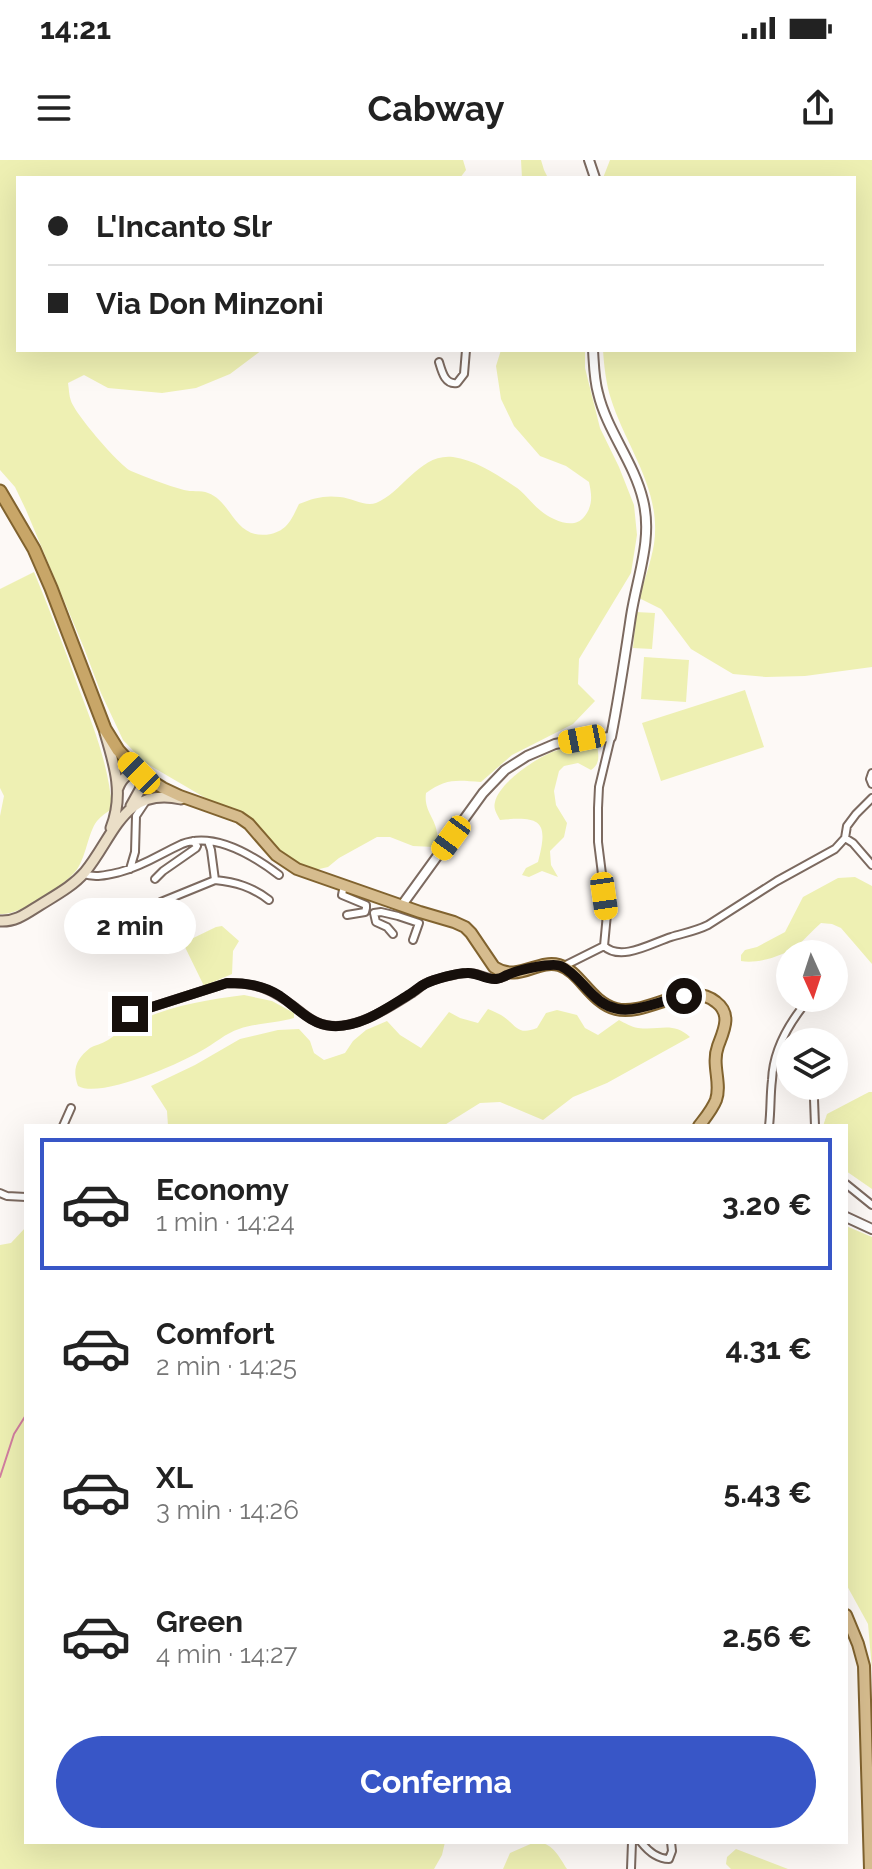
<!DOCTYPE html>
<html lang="it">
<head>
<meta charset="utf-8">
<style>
  :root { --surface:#fff; --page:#f6f6f6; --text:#222; --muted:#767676; --line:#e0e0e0; --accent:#3856c7 }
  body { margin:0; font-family:Raleway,sans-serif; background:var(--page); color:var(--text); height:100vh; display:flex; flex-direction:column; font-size:30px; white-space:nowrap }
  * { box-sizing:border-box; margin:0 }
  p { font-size:26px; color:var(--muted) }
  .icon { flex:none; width:44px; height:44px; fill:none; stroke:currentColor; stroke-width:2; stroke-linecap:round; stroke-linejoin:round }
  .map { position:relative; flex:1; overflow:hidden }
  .side { position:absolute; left:24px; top:964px; width:824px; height:720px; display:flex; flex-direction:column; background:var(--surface); border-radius:0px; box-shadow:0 8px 32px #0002 }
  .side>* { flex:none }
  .banner { position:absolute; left:16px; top:16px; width:840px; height:176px; border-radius:0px; box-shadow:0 8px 32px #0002; display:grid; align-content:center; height:176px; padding:0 32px; background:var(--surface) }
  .needle { width:52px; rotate:177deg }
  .fabs { position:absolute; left:776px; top:780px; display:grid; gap:16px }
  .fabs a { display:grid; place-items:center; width:72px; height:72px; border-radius:50%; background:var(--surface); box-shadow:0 8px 32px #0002; font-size:40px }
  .end { position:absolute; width:36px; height:36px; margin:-18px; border:10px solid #160f0b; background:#fff; box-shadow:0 0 0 4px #fff }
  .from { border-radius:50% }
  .bubble { position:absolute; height:56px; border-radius:28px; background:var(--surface); box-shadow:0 8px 32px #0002; font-size:26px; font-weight:700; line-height:56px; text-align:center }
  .car { position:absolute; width:24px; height:48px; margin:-24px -12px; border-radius:10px; box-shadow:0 0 6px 2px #0007; background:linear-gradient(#f5c518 24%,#345 0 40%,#f5c518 0 76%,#345 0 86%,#f5c518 0) }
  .banner b { display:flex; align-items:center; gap:28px; height:76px; font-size:30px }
  .banner b+b { border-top:2px solid var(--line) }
  .banner i { width:20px; height:20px; background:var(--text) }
  ul { padding:14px 0 0; list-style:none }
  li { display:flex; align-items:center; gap:24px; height:132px; margin:0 16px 12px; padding:0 16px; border:4px solid transparent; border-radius:0px }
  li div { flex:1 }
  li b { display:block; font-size:30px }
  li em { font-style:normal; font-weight:700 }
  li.active { border-color:var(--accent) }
  li>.icon { width:72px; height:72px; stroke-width:1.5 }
  .button { display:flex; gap:16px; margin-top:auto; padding:16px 32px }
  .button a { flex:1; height:92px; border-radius:48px; background:var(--accent); color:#fff; font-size:32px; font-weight:700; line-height:92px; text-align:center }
  .status { display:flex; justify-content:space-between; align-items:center; height:56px; padding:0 40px; background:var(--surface); direction:ltr }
  .status svg { height:22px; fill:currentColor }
  header { display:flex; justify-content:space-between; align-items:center; height:104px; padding:0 32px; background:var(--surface); font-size:36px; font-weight:700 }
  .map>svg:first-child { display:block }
  .green { fill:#eef0b3 }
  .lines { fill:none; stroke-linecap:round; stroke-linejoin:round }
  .stream { stroke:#d27ea0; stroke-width:2 }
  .minor-casing { stroke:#7c6a60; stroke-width:10 }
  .tertiary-casing { stroke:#7c6a60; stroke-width:12 }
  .secondary-casing { stroke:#7c6a60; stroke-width:13 }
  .primary-casing { stroke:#81632f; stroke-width:14 }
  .trunk-casing { stroke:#81632f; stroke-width:15 }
  .minor { stroke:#fff; stroke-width:6 }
  .tertiary { stroke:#fff; stroke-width:8 }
  .secondary { stroke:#eadec7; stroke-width:9 }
  .primary { stroke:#d6bc8e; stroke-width:10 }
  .trunk { stroke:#c8a668; stroke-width:11 }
  .route { stroke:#160f0b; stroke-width:10 }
</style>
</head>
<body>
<div class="status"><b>14:21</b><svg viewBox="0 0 49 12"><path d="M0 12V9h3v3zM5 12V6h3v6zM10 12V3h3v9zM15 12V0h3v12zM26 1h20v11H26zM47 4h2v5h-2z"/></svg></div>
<header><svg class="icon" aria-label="menu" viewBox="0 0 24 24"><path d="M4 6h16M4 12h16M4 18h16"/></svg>Cabway<svg class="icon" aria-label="share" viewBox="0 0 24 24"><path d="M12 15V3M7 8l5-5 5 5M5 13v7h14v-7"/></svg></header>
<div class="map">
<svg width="872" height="1709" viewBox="0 0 872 1709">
  <rect width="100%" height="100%" fill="#fdf9f6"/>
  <path class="green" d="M0,0h463l3,10 -6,8h-442v172h244l-32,24 -34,14 -34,5 -54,-5 -24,-13 -16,8c1,6 1,13 3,18 5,14 48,64 60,70 17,7 35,14 53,19 7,2 17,0 24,3 25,9 26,48 63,41 17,-4 21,-16 28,-30 14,-6 26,-9 41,-7 12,1 25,10 36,6 27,-11 44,-50 77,-46 22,3 43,17 61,29 10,6 17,17 27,25 11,9 33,19 43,6 9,-11 8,-21 5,-35l-23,-16 -26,-10 -26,-30 -13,-27 -5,-33 5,-16h84v18l15,60 19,39 15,38 3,30 -6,38 -52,86 -1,25 17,17 -22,23 -61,31 -31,27c-24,-2 -35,-4 -55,11 -3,21 15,27 11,53l-3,1 -21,-1 -23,-9h-13l-38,21 -11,9 -13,3 -14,-4 -25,-16 -24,-30 -18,-12 -20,-5 -70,-41 -21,-22 -22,-47 -17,-45 -58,-138 -11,-23 -15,-17z
    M521,0h20l3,10 4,8h-26z
    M610,0h262v507l-67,9 -39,1 -33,-3 -42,-25 -30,-40 -22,-11c5,-17 12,-36 15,-54 8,-54 -28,-97 -43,-145 -5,-15 -7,-34 -8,-49h251v-172h-251z
    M34,412c16,39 31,77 45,117 15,39 30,77 33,120 -5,3 -11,7 -15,12 -9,11 -11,38 -22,51 -13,15 -56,44 -75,42v-98l4,-20 -4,-8v-199z
    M636,452l19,1 -3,36 -19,-1z
    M644,497l45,3 -3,42 -45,-3z
    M745,530l19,57 -103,34 -19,-58z
    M590,585l7,1c2,10 3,18 -6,24l-13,-7 -14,3 -5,5 -5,20 2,14 11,18 -3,14 -14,14 1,14 7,12 -16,-6 -13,6 -7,-2 4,-7 12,-6c11,-41 3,-46 -38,-42 -3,-6 -7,-11 -5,-18 4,-20 45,-47 63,-52 11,-3 22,-2 32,-5z
    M855,717l17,9v78l-31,-36 -9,-4 -11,-1c-8,7 -16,16 -24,23 -14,10 -39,18 -56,15v-6l4,-5 12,-3 28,-15 18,-35 35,-19z
    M222,766l17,15 -6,10 -1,23 -28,12 -21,-43 33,-16z
    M244,835l28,6 22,12v5c-17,5 -37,5 -55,11 -13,4 -25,15 -38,22 -22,13 -101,48 -123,35 -6,-16 -2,-27 12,-38 5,-3 12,-4 18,-8 8,-5 16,-13 26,-17 34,-17 72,-23 110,-28z
    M488,849c5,2 9,4 13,6 16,10 16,21 36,13l9,-15 11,-3 20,5 8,13 13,7 21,-15c6,3 12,7 19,8 22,3 34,-7 52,9l-83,46 -34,14 -30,23 -43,-18 -20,1 -37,23h-275l-1,-15 -16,-25 44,-21 45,-26 38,-9 21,-1 11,12 4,12 10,7 21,-7 8,-12 13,-11 21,-9 13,14 21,13 28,-36 11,6 18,5z
    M869,932h3v97l-26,-18v-45h-23l4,-12z
    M846,1066l26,11v433l-4,-46 -22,-40z
    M26,1067v615h419l-3,13 -8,14h-434v-624l11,-2z
    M535,1682c17,0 23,13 32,27h-64l7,-16z
    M736,1689l52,20h-57l-5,-5 1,-7z"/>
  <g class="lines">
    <path class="stream" d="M0,1317l14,-43 12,-19"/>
    <g class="minor-casing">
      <path id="minor" d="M439,202c3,10 6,23 18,21l7,-9 2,-24
        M872,613l-2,6 2,5
        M845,678l8,5 19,22
        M208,681l3,9 4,30c21,2 37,7 54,20
        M130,709l5,-17 1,-36 10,-15
        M83,714c13,4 24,1 37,-2 24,-6 40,-18 62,-28 33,-13 72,12 97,31
        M155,719l8,-8 33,-23 1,-2 -4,-5
        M344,725l-2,10 24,10v3l-1,4 -18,3
        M161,742l54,-22
        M398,756l21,7 -6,17
        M393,774l-6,-7 -11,-5 -2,-9 7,-1 17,4
        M604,786c17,16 48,-3 67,-9 13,-4 25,-6 37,-12l69,-44 58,-32 10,-11 2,-12 9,-12 16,-16
        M604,786l3,-32 -9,-72v-34l1,-21 12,-50
        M564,806l40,-20
        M130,854l97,-31c30,0 44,6 68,24 9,7 19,16 31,18 28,6 63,-17 85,-31 5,-3 10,-8 15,-11 9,-4 32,-10 42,-10 16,0 23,12 41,1
        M811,926l3,13 1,27
        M63,966l8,-18
        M769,966c2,-16 1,-30 3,-46 1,-26 13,-50 29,-71
        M846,1024l26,21
        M0,1033l7,3 19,1
        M641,1682c7,9 16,17 28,17l3,-8 -1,-9
        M631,1709l1,-27"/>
    </g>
    <g class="tertiary-casing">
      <path id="tertiary" d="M589,0l6,18
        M402,745l81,-112 22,-23 22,-14 28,-12 27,-5 29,-2c8,-40 14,-81 20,-121 6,-39 22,-77 12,-116 -9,-38 -36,-69 -45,-107 -4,-14 -4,-29 -5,-43
        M846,1057l26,12"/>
    </g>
    <g class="secondary-casing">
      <path id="secondary" d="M105,573c10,33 19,62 6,95
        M118,628c4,-10 10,-16 21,-15l2,15 -10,18
        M0,761c16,1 27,-8 40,-16 16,-10 33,-19 45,-33 29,-35 38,-86 96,-73"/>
    </g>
    <g class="primary-casing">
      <path id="primary" d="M139,613l24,15 17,8 59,21 10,7 27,31 21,14 123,43 34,10 11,5 6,6 23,34c24,16 43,-8 65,-2 21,6 31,37 57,44 31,8 72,-30 100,-7 16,12 8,28 2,44 -7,19 4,37 -2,54 -4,10 -11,18 -17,26
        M846,1455l12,29 6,22 6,203"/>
    </g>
    <g class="trunk-casing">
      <path id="trunk" d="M0,331l34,58 17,39 54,141 13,21 21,23"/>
    </g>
    <use href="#minor" class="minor"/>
    <use href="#tertiary" class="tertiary"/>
    <use href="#secondary" class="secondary"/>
    <use href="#primary" class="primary"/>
    <use href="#trunk" class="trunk"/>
  </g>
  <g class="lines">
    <path class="route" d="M130,854l97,-31c19,0 36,2 53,13 16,11 31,29 52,30 28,2 55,-18 78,-32 5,-3 10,-8 15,-10 9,-5 32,-11 42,-11 10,-1 18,7 29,6 7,-1 6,-2 11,-4 11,-5 45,-13 54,-9 13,6 22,20 32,29 28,29 58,7 91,1"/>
  </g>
</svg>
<div class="fabs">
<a><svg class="needle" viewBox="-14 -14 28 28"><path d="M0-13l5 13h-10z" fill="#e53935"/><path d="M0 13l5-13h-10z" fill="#767676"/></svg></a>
<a><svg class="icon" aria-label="layers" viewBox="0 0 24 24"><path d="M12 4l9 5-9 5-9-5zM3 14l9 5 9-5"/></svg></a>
</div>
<i class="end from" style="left:684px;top:836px"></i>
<i class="end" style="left:130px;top:854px"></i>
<div class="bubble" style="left:64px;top:738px;width:132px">2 min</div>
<i class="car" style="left:582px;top:579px;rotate:259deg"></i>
<i class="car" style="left:139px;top:613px;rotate:315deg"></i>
<i class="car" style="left:451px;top:678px;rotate:216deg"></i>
<i class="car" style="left:604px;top:736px;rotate:172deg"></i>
<div class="banner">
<b><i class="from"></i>L'Incanto Slr</b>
<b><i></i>Via Don Minzoni</b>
</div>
<section class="side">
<ul>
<li class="active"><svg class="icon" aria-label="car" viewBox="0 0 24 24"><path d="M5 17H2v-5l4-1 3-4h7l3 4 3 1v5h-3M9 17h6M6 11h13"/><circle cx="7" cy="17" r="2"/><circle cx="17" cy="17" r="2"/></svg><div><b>Economy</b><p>1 min · 14:24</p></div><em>3.20 €</em></li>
<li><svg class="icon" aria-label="car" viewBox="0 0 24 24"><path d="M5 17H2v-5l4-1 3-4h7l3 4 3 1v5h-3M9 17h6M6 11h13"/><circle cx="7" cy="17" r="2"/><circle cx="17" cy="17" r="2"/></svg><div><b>Comfort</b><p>2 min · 14:25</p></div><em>4.31 €</em></li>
<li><svg class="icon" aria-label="car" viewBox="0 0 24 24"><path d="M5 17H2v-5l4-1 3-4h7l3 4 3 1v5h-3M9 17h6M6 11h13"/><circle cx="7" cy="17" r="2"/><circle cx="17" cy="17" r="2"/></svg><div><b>XL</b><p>3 min · 14:26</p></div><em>5.43 €</em></li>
<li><svg class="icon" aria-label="car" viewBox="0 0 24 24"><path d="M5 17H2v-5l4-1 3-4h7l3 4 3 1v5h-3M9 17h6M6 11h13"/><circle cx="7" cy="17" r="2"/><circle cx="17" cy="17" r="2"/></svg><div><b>Green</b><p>4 min · 14:27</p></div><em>2.56 €</em></li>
</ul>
<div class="button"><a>Conferma</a></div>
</section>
</div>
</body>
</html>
